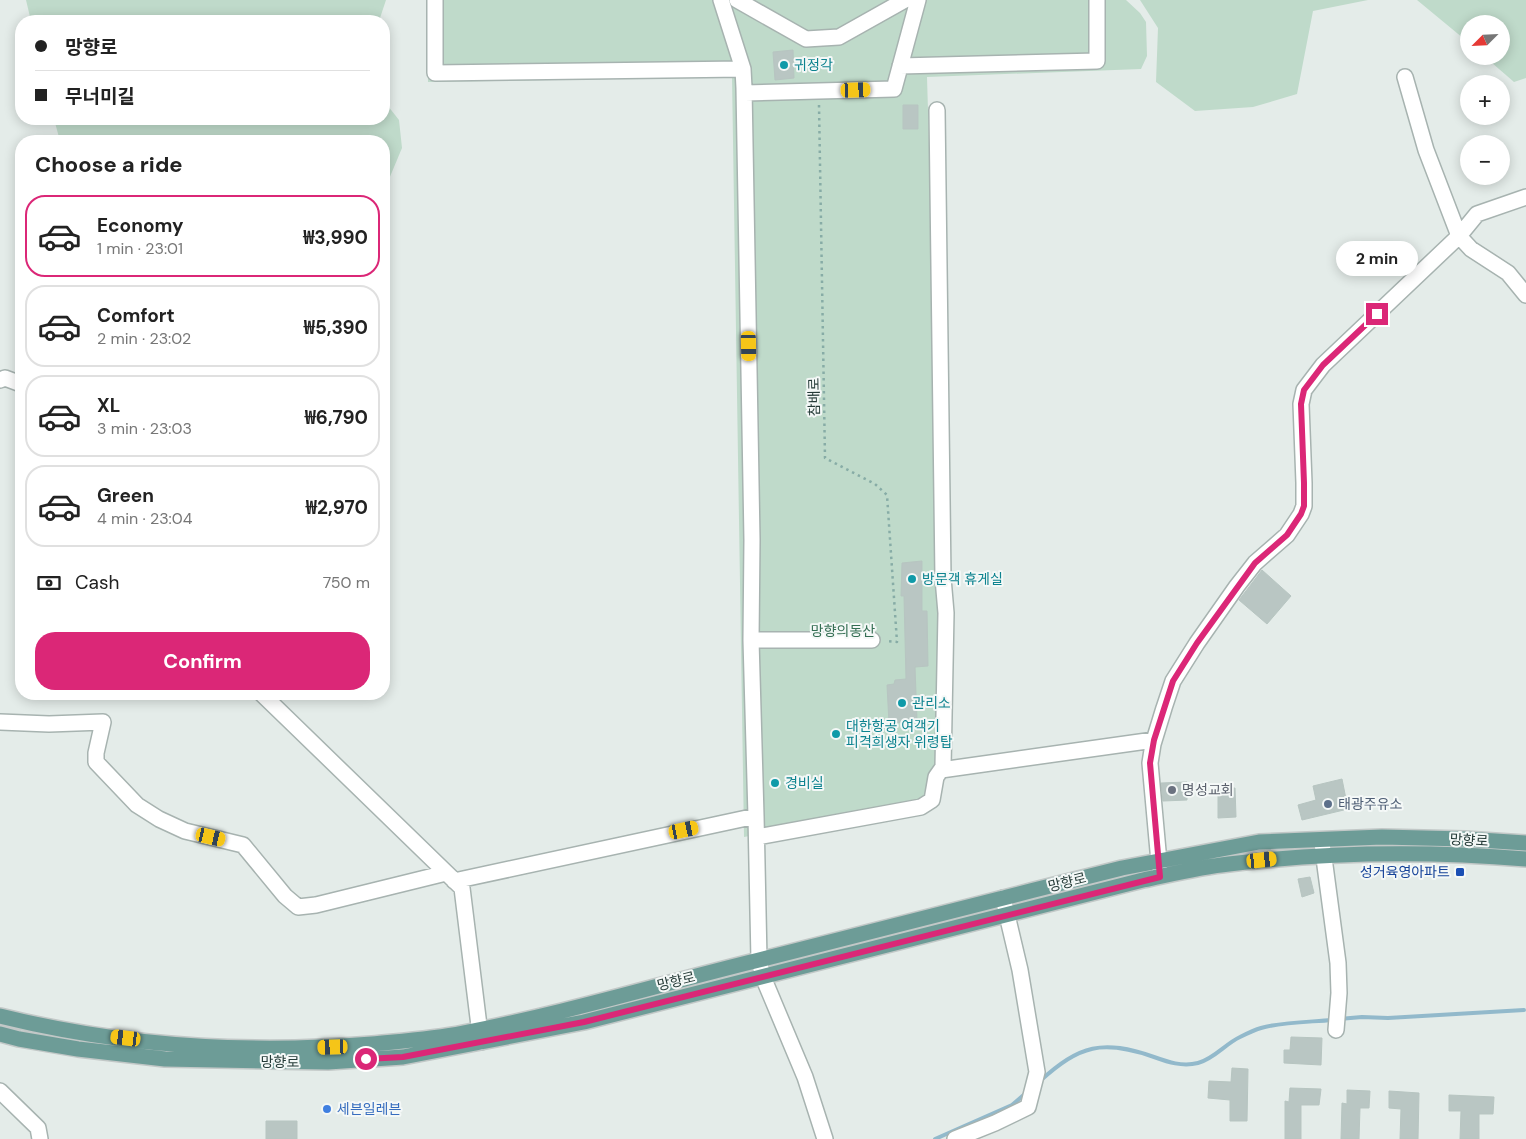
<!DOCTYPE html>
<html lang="en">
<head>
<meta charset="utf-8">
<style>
  :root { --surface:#fff; --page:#f2f2f2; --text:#222; --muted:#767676; --line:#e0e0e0; --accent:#db2777 }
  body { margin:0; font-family:"DM Sans","Noto Sans KR",sans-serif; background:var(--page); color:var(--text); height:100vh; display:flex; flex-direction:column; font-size:19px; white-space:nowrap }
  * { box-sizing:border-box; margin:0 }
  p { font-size:16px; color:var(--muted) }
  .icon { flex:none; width:28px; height:28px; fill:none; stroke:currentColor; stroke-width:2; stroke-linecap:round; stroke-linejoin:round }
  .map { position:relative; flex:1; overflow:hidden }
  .side { position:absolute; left:15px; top:135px; width:375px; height:565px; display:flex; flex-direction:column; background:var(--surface); border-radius:20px; box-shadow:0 2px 12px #0003 }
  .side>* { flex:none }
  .guide { position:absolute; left:15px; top:15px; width:375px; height:110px; border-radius:20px; box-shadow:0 2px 12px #0003; display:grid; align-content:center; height:110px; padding:0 20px; background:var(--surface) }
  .needle { width:32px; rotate:246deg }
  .tools { position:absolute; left:1460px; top:15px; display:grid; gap:10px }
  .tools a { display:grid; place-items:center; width:50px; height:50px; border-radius:50%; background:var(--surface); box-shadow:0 2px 12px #0003; font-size:25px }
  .end { position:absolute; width:22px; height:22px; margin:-11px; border:6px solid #db2777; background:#fff; box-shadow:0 0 0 2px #fff }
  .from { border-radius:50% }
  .bubble { position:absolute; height:35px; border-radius:18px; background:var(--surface); box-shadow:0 2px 12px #0003; font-size:16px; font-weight:700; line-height:35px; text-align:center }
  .car { position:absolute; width:15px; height:30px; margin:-15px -8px; border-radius:6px; box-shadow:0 0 4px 1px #0007; background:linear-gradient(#f5c518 24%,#345 0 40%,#f5c518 0 76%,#345 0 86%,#f5c518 0) }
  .guide b { display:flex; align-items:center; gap:18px; height:48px; font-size:19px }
  .guide b+b { border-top:1px solid var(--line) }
  .guide i { width:12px; height:12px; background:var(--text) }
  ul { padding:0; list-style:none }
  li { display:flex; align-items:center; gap:15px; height:82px; margin:0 10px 8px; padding:0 10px; border:2px solid var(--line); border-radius:20px }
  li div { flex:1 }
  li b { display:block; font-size:19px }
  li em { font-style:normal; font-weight:700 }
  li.active { border-color:var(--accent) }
  li>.icon { width:45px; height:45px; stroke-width:1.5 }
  h2 { padding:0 20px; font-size:22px; line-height:60px }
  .pay { display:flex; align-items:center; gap:12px; height:55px; padding:0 20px; font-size:19px }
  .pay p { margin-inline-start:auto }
  .cta { display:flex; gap:10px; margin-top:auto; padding:10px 20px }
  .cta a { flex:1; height:58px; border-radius:20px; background:var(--accent); color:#fff; font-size:20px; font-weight:700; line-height:58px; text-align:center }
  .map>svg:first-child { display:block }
  .green { fill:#bfdaca }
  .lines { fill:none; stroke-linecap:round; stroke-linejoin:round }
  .stream { stroke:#92b9cb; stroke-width:4 }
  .building { fill:#b9c6c3; stroke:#b7c5c1 }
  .minor-casing { stroke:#a7b3b0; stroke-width:18 }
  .major-casing { stroke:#c2c8c7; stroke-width:18 }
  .path { stroke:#87aca6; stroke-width:2.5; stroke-dasharray:2.5 4; stroke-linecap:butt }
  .minor { stroke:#fff; stroke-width:15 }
  .major { stroke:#6d9c97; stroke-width:15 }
  .route { stroke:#db2777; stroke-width:6 }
  .culture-dot { fill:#0f9aa8; stroke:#f4f8f7; stroke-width:2 }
  .worship-dot { fill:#6b7280; stroke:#f4f8f7; stroke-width:2 }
  .service-dot { fill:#5c6f8a; stroke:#f4f8f7; stroke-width:2 }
  .transit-dot { fill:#1a4fb4; stroke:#f4f8f7; stroke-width:2 }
  .shop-dot { fill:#3f7fe0; stroke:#f4f8f7; stroke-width:2 }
  .labels { text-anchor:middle; stroke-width:4; stroke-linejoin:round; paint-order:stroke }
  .culture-label { font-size:14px; fill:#0d838f; stroke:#f4f8f7; text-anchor:start }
  .street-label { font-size:14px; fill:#253b38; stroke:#f4f8f7 }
  .park-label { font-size:14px; fill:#346e53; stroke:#f4f8f7 }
  .worship-label { font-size:14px; fill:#5b616d; stroke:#f4f8f7; text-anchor:start }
  .service-label { font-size:14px; fill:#4e5e75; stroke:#f4f8f7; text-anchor:start }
  .transit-label { font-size:14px; fill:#164399; stroke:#f4f8f7; text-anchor:end }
  .shop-label { font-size:14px; fill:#366cbe; stroke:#f4f8f7; text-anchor:start }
</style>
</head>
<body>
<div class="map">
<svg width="1526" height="1139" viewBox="0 0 1526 1139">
  <rect width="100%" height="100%" fill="#e4ece9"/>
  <path class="green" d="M26,0h360l-7,21h-348z
    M426,0h700l14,13 6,9 1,34 -6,13 -214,8 12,404 1,206 -6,92 -12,25 -178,33 -12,-760 -304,5z
    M1140,0h228l-55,11 -16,83 -44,13 -58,4 -39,-29 2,-54z
    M1417,0h109v78l-12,4 -30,-26h17v-32h-32v19z
    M384,101l15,19 3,28 -18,43v-50h-324l-6,-22h330z"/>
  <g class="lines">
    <path class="stream" d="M1339,1019l23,-2 26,1 136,-8
      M1040,1081c40,-36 62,-42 114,-24 14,5 28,10 44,6 16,-4 27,-19 42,-26 6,-3 14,-7 21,-9 20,-6 50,-6 71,-8
      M935,1139l77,-34 15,-13"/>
  </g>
  <path class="building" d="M793,50l1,28 -19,2 -2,-28z
    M903,105h15v24h-15z
    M922,561v50h5l1,55 -13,1 2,54 -28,2 -2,-38 7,-1 1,-4 11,-1 -2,-83h-3l1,-33z
    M1262,570l29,26 -24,28 -28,-24z
    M1342,779l6,30 -46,11 -4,-15 18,-5 -3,-14z
    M1187,782v18l-24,1 -2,-18z
    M1235,788l1,29 -18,1v-29z
    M1310,877l4,16 -12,4 -4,-18z
    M1291,1037l31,1 -1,27 -37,-2v-13h6z
    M1232,1068l16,1 -1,52h-17v-21l-22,-2 1,-17 22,1z
    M1290,1088l31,1 -2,16h-18v34h-16v-38l4,1z
    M1347,1090l23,1 -1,17h-9l-1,31h-18l1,-36 5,1z
    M1389,1091l30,2 -1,46h-18l1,-30 -12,-1z
    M1449,1095l45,2 -1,17h-14v25h-19l1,-28h-12z
    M266,1121h31v18h-31z"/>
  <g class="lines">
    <g class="minor-casing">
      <path id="minor" d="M435,0v73l308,-4
        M721,0l22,69 1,19 8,452 -1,100 5,176
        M737,0l69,39 33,-2 66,-37
        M900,66l197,-5v-61
        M1405,77l21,73 33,86 12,13 37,24 18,22
        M745,93l149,-4 24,-89
        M0,380l5,-2 16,6
        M751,640h121
        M262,694l200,194 19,154
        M0,722l49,2 54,-2 -7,31v9l41,43 22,14 26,12 58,14 42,51 13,11 18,-2 130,-32
        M941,770l213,-30
        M757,837l164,-30 11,-7 4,-23 7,-10 3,-154 -3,-35 -6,-468
        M1322,843l16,120 1,30 -3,37
        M1160,873l-10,-110 3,-19 11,-36 9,-27 24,-38 40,-57 18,-23 32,-28 14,-21 3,-8v-23l-3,-79 3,-14 19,-25 136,-129 18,-22 49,-17
        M454,881l302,-65 3,144 4,17 42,100 20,62
        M0,1091l38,37 2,11
        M955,1139l40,-16 33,-16 9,-35 -17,-102 -17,-72"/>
    </g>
    <g class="major-casing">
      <path id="major" d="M0,1016c121,30 248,38 372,28 30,-3 61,-5 91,-11 100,-19 198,-49 296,-73 122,-30 242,-62 363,-92l137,-26 123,-5 83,2 61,4
        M0,1034l19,5 59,10 87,10 163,3 75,-5 181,-35 559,-142c29,-6 57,-13 86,-16 99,-12 198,-13 297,-5"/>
    </g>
    <path class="path" d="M819,105l6,353 50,26 12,11 10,147 -11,-1"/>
    <use href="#minor" class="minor"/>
    <use href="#major" class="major"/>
  </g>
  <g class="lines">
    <path class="route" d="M366,1059l37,-2 181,-35 576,-145 -10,-114 4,-23 19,-59 24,-38 58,-80 32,-28 14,-21 3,-8v-23l-3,-79 3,-14 19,-25 54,-51"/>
  </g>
  <g class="culture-dot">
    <circle cx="784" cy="65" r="5"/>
    <circle cx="912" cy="579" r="5"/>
    <circle cx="902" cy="703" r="5"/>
    <circle cx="836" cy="734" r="5"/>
    <circle cx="775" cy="783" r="5"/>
  </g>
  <circle class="worship-dot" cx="1172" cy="790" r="5"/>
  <circle class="service-dot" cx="1328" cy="804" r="5"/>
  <rect class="transit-dot" x="1455" y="867" width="10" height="10" rx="2.5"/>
  <circle class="shop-dot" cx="327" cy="1109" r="5"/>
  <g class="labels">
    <g class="culture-label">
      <text x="794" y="70">귀정각</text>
      <text x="922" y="584">방문객 휴게실</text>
      <text x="912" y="708">관리소</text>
      <text x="846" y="731">대한항공 여객기<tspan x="846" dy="16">피격희생자 위령탑</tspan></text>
      <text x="785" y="788">경비실</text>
    </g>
    <g class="street-label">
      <text transform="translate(814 397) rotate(-91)" y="5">참배로</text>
      <text transform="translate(1469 840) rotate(3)" y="5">망향로</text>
      <text transform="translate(1067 882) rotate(-14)" y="5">망향로</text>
      <text transform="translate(676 981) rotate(-14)" y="5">망향로</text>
      <text x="280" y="1067">망향로</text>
    </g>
    <g class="park-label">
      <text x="843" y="636">망향의동산</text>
    </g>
    <g class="worship-label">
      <text x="1182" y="795">명성교회</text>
    </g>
    <g class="service-label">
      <text x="1338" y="809">태광주유소</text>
    </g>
    <g class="transit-label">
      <text x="1450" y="877">성거육영아파트</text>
    </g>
    <g class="shop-label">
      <text x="337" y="1114">세븐일레븐</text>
    </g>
  </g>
</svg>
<div class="tools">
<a><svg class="needle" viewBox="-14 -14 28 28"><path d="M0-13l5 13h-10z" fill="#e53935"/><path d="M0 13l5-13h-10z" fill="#767676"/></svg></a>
<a>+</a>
<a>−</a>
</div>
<i class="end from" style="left:366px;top:1059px"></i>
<i class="end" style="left:1377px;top:314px"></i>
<div class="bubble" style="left:1336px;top:241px;width:82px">2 min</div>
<i class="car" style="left:856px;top:90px;rotate:88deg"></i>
<i class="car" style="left:749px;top:346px;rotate:179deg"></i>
<i class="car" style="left:684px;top:830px;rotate:78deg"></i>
<i class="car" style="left:211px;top:837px;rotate:103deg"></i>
<i class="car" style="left:1262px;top:860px;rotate:84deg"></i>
<i class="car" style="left:126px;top:1038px;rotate:277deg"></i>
<i class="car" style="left:333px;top:1047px;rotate:268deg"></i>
<div class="guide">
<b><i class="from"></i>망향로</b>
<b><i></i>무너미길</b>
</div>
<section class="side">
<h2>Choose a ride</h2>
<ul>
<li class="active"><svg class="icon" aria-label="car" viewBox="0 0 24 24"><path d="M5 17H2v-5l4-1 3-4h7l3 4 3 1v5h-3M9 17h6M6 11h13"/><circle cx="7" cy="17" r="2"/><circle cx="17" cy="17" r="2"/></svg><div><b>Economy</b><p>1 min · 23:01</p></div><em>₩3,990</em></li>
<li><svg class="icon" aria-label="car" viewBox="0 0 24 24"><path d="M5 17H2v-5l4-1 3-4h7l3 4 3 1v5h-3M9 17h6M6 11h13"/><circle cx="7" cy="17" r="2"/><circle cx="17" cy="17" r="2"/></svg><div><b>Comfort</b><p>2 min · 23:02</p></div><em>₩5,390</em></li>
<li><svg class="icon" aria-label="car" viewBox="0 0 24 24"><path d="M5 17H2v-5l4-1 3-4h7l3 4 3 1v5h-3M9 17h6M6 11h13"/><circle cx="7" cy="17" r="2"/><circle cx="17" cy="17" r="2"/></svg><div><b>XL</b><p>3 min · 23:03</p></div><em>₩6,790</em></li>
<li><svg class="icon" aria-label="car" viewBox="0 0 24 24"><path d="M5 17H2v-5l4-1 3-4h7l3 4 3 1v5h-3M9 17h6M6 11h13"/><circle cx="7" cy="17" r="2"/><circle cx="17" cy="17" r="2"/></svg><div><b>Green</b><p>4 min · 23:04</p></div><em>₩2,970</em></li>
</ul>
<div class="pay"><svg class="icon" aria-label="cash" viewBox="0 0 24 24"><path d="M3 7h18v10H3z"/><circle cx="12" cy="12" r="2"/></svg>Cash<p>750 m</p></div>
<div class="cta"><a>Confirm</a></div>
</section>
</div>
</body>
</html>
